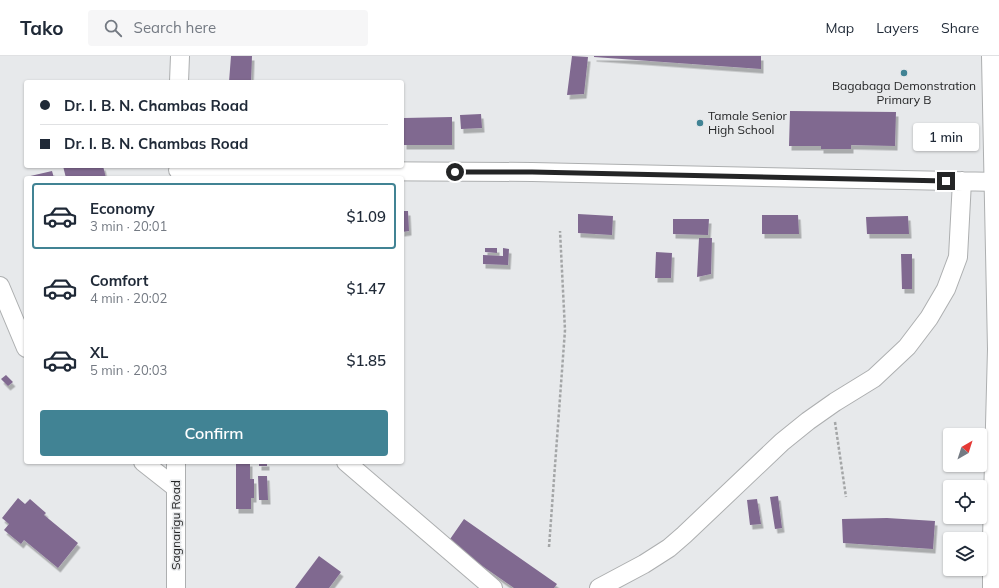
<!DOCTYPE html>
<html lang="en">
<head>
<meta charset="utf-8">
<style>
  :root { --surface:#fff; --page:#f6f6f7; --text:#1f2937; --muted:#747a83; --line:#e0e1e3; --accent:#418394 }
  body { margin:0; font-family:Mulish,sans-serif; background:var(--page); color:var(--text); height:100vh; display:flex; flex-direction:column; font-size:15px; white-space:nowrap }
  * { box-sizing:border-box; margin:0 }
  p { font-size:13px; color:var(--muted) }
  .icon { flex:none; width:22px; height:22px; fill:none; stroke:currentColor; stroke-width:2; stroke-linecap:round; stroke-linejoin:round }
  .map { position:relative; flex:1; overflow:hidden }
  .drawer { position:absolute; left:24px; top:120px; width:380px; height:288px; display:flex; flex-direction:column; background:var(--surface); border-radius:4px; box-shadow:0 1px 3px #0004 }
  .drawer>* { flex:none }
  .hud { position:absolute; left:24px; top:24px; width:380px; height:88px; border-radius:4px; box-shadow:0 1px 3px #0004; display:grid; align-content:center; height:88px; padding:0 16px; background:var(--surface) }
  .needle { width:26px; rotate:39deg }
  .fabs { position:absolute; left:943px; top:372px; display:grid; gap:8px }
  .fabs a { display:grid; place-items:center; width:44px; height:44px; border-radius:4px; background:var(--surface); box-shadow:0 1px 3px #0004; font-size:20px }
  .end { position:absolute; width:18px; height:18px; margin:-9px; border:5px solid #242526; background:#fff; box-shadow:0 0 0 2px #fff }
  .from { border-radius:50% }
  .bubble { position:absolute; height:28px; border-radius:4px; background:var(--surface); box-shadow:0 1px 3px #0004; font-size:13px; font-weight:600; line-height:28px; text-align:center }
  .hud b { display:flex; align-items:center; gap:14px; height:38px; font-size:15px }
  .hud b+b { border-top:1px solid var(--line) }
  .hud i { width:10px; height:10px; background:var(--text) }
  ul { padding:7px 0 0; list-style:none }
  li { display:flex; align-items:center; gap:12px; height:66px; margin:0 8px 6px; padding:0 8px; border:2px solid transparent; border-radius:4px }
  li div { flex:1 }
  li b { display:block; font-size:15px }
  li em { font-style:normal; font-weight:600 }
  li.on { border-color:var(--accent) }
  li>.icon { width:36px; height:36px; stroke-width:1.5 }
  .action { display:flex; gap:8px; margin-top:auto; padding:8px 16px }
  .action a { flex:1; height:46px; border-radius:4px; background:var(--accent); color:#fff; font-size:16px; font-weight:600; line-height:46px; text-align:center }
  header { display:flex; align-items:center; gap:24px; box-sizing:border-box; height:56px; padding:0 20px; background:var(--surface); border-bottom:1px solid var(--line) }
  header strong { font-size:19px }
  nav { display:flex; gap:22px; margin-inline-start:auto; font-size:14px }
  .search { width:280px; height:36px; background:var(--page); display:flex; align-items:center; gap:10px; box-sizing:border-box; padding:0 14px; border-radius:4px; color:var(--muted); font-size:15px }
  .map>svg:first-child { display:block }
  .building { fill:#806990; filter:url(#shadow) }
  .lines { fill:none; stroke-linecap:round; stroke-linejoin:round }
  .street-casing { stroke:#adafb0; stroke-width:20 }
  .secondary-casing { stroke:#adafb0; stroke-width:24 }
  .path { stroke:#a4a6a7; stroke-width:2.5; stroke-dasharray:3 2; stroke-linecap:butt }
  .street { stroke:#fff; stroke-width:18 }
  .secondary { stroke:#fff; stroke-width:22 }
  .route { stroke:#242526; stroke-width:5 }
  .poi-dot { fill:#418394; stroke:#e7e9eb; stroke-width:1.5 }
  .labels { text-anchor:middle; stroke-width:3; stroke-linejoin:round; paint-order:stroke }
  .poi-label { font-size:12px; fill:#242526; stroke:#e7e9eb }
  .street-label { font-size:12px; fill:#242526; stroke:#e7e9eb }
</style>
</head>
<body>
<header>
<strong>Tako</strong>
<div class="search"><svg class="icon" aria-label="search" viewBox="0 0 24 24"><circle cx="10" cy="10" r="6"/><path d="M15 15l6 6"/></svg>Search here</div>
<nav><a>Map</a><a>Layers</a><a>Share</a></nav>
</header>
<div class="map">
<svg width="999" height="532" viewBox="0 0 999 532">
  <defs>
    <filter id="shadow"><feDropShadow dx="2.5" dy="4.5" stdDeviation="0" flood-color="#0004"/></filter>
  </defs>
  <rect width="100%" height="100%" fill="#e7e9eb"/>
  <path class="building" d="M231,0h21l-1,26h-22z
    M572,0l16,1 -4,37 -17,1z
    M594,0h167v13l-167,-12z
    M790,55l106,1 -1,34 -44,-1v4h-30v-3h-32z
    M481,58l1,14 -21,1 -1,-14z
    M452,61v28h-48v-27z
    M63,110h40l3,12h-40z
    M52,115l2,7h-28v-1z
    M402,155h6l1,20 -7,1z
    M578,158l35,2 -1,19 -34,-2z
    M762,159h36l1,19h-37z
    M908,160l1,18h-42l-1,-17z
    M673,163h36l-1,16 -35,-1z
    M699,182h13l-1,36 -14,3z
    M485,192h12v5l-12,-1z
    M503,192l6,1 -1,16 -25,-1v-9l20,1z
    M656,196l16,1 -1,25h-16z
    M901,198h11v35h-10z
    M6,319l7,7 -5,4 -7,-7z
    M236,406h14v17h4v19h-3v11h-15z
    M259,406h8v4h-8z
    M258,420h9l1,24h-9z
    M778,440l4,32 -7,1 -5,-32z
    M18,442l7,6 5,-5 16,14 -2,2 34,28 -20,25 -34,-28 -3,4 -17,-14 5,-6 -7,-6z
    M757,443l4,25 -11,1 -3,-25z
    M887,462l48,3 -2,28 -90,-6 -1,-24z
    M464,463l93,65 -3,4h-40l-66,-46z
    M319,500l22,16 -12,16h-34z"/>
  <g class="lines">
    <g class="street-casing">
      <path id="street" d="M179,26l1,-26
        M178,114l354,2 467,10
        M0,230l26,62
        M143,406l33,26
        M176,406v126
        M346,406l147,126
        M599,532l45,-24 25,-16 15,-13 98,-93 26,-21 27,-19 39,-24 33,-31 22,-29 17,-29 12,-32 4,-76"/>
    </g>
    <g class="secondary-casing">
      <path id="secondary" d="M993,0l6,293 -5,190v49"/>
    </g>
    <path class="path" d="M835,366l11,75
      M549,491l16,-217 -5,-99"/>
    <use href="#street" class="street"/>
    <use href="#secondary" class="secondary"/>
  </g>
  <g class="lines">
    <path class="route" d="M455,116h77l414,9"/>
  </g>
  <g class="poi-dot">
    <circle cx="904" cy="17" r="4"/>
    <circle cx="700" cy="67" r="4"/>
  </g>
  <g class="labels">
    <g class="poi-label">
      <text x="904" y="34">Bagabaga Demonstration<tspan x="904" dy="14">Primary B</tspan></text>
      <text x="708" y="64" text-anchor="start">Tamale Senior<tspan x="708" dy="14">High School</tspan></text>
    </g>
    <g class="street-label">
      <text transform="translate(176 469) rotate(-90)" y="4">Sagnarigu Road</text>
    </g>
  </g>
</svg>
<div class="fabs">
<a><svg class="needle" viewBox="-14 -14 28 28"><path d="M0-13l5 13h-10z" fill="#e53935"/><path d="M0 13l5-13h-10z" fill="#747a83"/></svg></a>
<a><svg class="icon" aria-label="locate" viewBox="0 0 24 24"><circle cx="12" cy="12" r="6"/><path d="M12 2v4M12 18v4M2 12h4M18 12h4"/></svg></a>
<a><svg class="icon" aria-label="layers" viewBox="0 0 24 24"><path d="M12 4l9 5-9 5-9-5zM3 14l9 5 9-5"/></svg></a>
</div>
<i class="end from" style="left:455px;top:116px"></i>
<i class="end" style="left:946px;top:125px"></i>
<div class="bubble" style="left:913px;top:67px;width:66px">1 min</div>
<div class="hud">
<b><i class="from"></i>Dr. I. B. N. Chambas Road</b>
<b><i></i>Dr. I. B. N. Chambas Road</b>
</div>
<section class="drawer">
<ul>
<li class="on"><svg class="icon" aria-label="car" viewBox="0 0 24 24"><path d="M5 17H2v-5l4-1 3-4h7l3 4 3 1v5h-3M9 17h6M6 11h13"/><circle cx="7" cy="17" r="2"/><circle cx="17" cy="17" r="2"/></svg><div><b>Economy</b><p>3 min · 20:01</p></div><em>$1.09</em></li>
<li><svg class="icon" aria-label="car" viewBox="0 0 24 24"><path d="M5 17H2v-5l4-1 3-4h7l3 4 3 1v5h-3M9 17h6M6 11h13"/><circle cx="7" cy="17" r="2"/><circle cx="17" cy="17" r="2"/></svg><div><b>Comfort</b><p>4 min · 20:02</p></div><em>$1.47</em></li>
<li><svg class="icon" aria-label="car" viewBox="0 0 24 24"><path d="M5 17H2v-5l4-1 3-4h7l3 4 3 1v5h-3M9 17h6M6 11h13"/><circle cx="7" cy="17" r="2"/><circle cx="17" cy="17" r="2"/></svg><div><b>XL</b><p>5 min · 20:03</p></div><em>$1.85</em></li>
</ul>
<div class="action"><a>Confirm</a></div>
</section>
</div>
</body>
</html>
